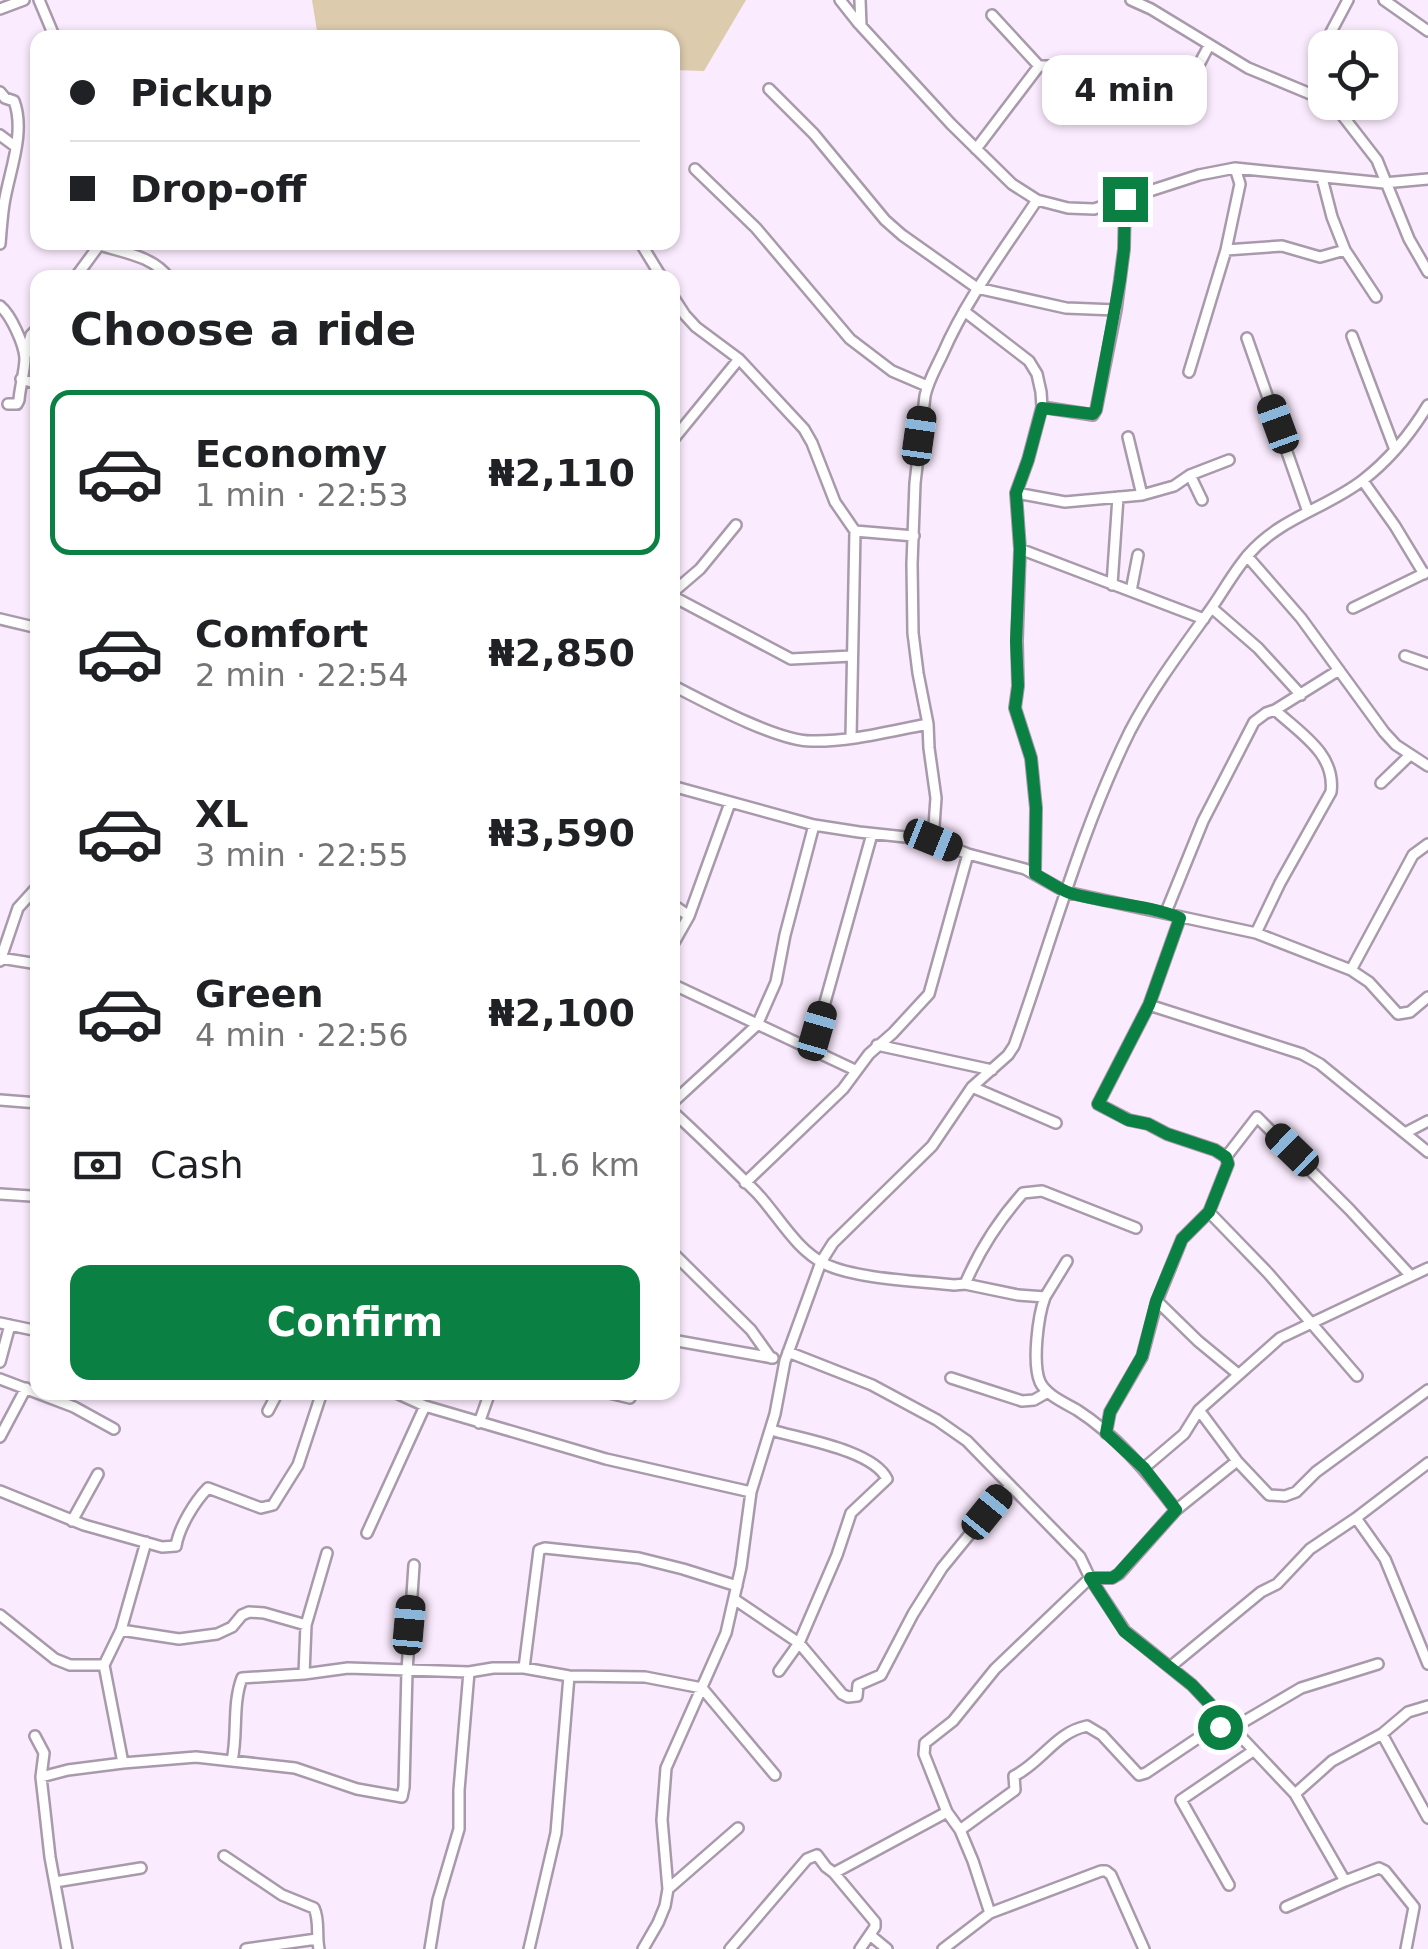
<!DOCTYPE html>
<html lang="en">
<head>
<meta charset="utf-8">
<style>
  :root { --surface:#fff; --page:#f6f6f6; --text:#202124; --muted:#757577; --line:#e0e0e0; --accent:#0b8043 }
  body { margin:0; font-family:"DejaVu Sans",sans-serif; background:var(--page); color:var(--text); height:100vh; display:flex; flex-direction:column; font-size:38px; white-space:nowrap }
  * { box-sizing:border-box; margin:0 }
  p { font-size:32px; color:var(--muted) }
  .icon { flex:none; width:55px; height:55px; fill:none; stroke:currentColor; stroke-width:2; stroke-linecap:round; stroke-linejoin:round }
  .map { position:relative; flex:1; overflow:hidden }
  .sheet { position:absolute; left:30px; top:270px; width:650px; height:1130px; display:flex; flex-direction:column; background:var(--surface); border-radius:20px; box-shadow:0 2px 8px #0004 }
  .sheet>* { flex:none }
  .hud { position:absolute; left:30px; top:30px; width:650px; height:220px; border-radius:20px; box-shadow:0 2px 8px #0004; display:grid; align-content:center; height:220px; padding:0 40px; background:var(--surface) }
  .controls { position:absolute; left:1308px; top:30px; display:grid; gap:20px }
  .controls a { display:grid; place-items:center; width:90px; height:90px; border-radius:20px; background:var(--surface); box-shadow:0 2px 8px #0004; font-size:50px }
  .end { position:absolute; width:45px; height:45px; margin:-22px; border:12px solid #0b8043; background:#fff; box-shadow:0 0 0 5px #fff }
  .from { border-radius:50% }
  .bubble { position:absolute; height:70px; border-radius:20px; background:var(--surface); box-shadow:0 2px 8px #0004; font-size:32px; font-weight:600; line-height:70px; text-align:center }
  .car { position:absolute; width:30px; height:60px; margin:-30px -15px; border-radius:12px; box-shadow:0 0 8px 2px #0007; background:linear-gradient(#222 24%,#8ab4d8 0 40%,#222 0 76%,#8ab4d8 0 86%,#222 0) }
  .hud b { display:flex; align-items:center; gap:35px; height:95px; font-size:38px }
  .hud b+b { border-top:2px solid var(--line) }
  .hud i { width:25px; height:25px; background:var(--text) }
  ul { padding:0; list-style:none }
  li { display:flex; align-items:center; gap:30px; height:165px; margin:0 20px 15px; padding:0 20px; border:5px solid transparent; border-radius:20px }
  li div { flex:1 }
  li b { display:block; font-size:38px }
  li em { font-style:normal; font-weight:600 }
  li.on { border-color:var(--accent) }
  li>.icon { width:90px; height:90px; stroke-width:1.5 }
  h2 { padding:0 40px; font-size:45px; line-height:120px }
  .pay { display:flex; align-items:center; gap:25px; height:110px; padding:0 40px; font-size:38px }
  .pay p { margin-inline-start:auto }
  .action { display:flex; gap:20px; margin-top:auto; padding:20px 40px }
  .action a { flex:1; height:115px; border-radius:20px; background:var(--accent); color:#fff; font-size:40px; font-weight:600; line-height:115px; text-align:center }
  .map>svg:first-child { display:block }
  .green { fill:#dccbad }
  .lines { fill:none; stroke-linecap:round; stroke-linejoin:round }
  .minor-casing { stroke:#a99aab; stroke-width:14 }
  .minor { stroke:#fff; stroke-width:9 }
  .route { stroke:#0b8043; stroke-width:12 }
</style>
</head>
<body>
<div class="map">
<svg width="1428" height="1949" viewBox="0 0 1428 1949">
  <rect width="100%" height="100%" fill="#fbebfe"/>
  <path class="green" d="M312,0h434l-42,71 -31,-1 -1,-32 -354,-1z"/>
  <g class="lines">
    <g class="minor-casing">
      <path id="minor" d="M39,0l16,38
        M840,0l19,24
        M860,0l1,26 90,98 61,60 25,16 31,8 26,1 105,-34 36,-7 149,15 44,-4
        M1131,0l20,9 97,59 77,32
        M1384,0l44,31
        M0,9l24,-9
        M992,15l47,51h23l87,34c6,1 13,3 18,2 18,-5 33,-41 42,-56
        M1322,49l26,-49
        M769,89l45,45 71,86 17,15 75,53 89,20 50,2
        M0,92l5,6 9,3c12,32 -5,71 -10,103 -2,13 -3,27 -4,40
        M1330,102l9,9 38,49 32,79 19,33
        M0,135l16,12
        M976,149l63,-83
        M695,169l61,59 94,111 42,32 35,15
        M1322,178l10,39 13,33 31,47
        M640,242l22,36
        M100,245c24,8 53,11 69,33
        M1226,250l56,-4 38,11 25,-7
        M75,278l25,-34
        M672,295l13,20 11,12 43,32 65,70 8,14 23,59 20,29 59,5
        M0,306c11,9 24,38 25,52 0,13 -5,28 -6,42l-2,4h-9
        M964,311l65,50 8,13 4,18 1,15 -14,53 -12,33 4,56 -3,92 1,45 -3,22 16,50 5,50 -1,66
        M1352,336l43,114
        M1247,338l61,174
        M26,354l5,-19 7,-7
        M1189,372l37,-122 14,-66 -5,-16
        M21,379l17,5
        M1042,407l51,8 3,-5 20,-100 8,-61 1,-50
        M1128,437l14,58
        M672,441l67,-82
        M1190,475l12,25
        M1363,481l32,45 29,48
        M1016,493l49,9 77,-7 32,-9 16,-11 39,-15
        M1020,549l184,70
        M1247,556l54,62 83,114 12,13 32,21
        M1112,585l6,-88
        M1131,591l7,-36
        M672,593l28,-24 36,-44
        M672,596l119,63 61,-3
        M1212,608l46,40 43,47
        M1353,608l72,-35
        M0,619l38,9
        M1405,656l23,8
        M672,685c33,17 105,56 139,56 39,1 79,-10 117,-17
        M1275,710l64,-40
        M851,737l4,-206
        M1381,783l29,-28
        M672,786l142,39 45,7 74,8 35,14 57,15 41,23 190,41 95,37 18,12 29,32 12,-2 18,-15
        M933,840l3,-42 -7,-50 -1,-24 -10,-51 -5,-40 -1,-69 3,-81 10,-87c3,-15 11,-28 18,-43 24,-55 61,-103 94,-153
        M672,904l17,12
        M1166,912l37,-91 51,-99 12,-9 9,-3c25,23 61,44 56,82l-51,91 -24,50
        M672,946l17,-30 41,-113
        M0,958l38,6
        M0,961l18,-53 20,-22
        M1351,970l62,-115 15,-11
        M672,984l183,86
        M1149,1005l153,49 18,10 108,88
        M877,1045l115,25
        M806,1049l5,-13 6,-5 55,-197
        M972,1087l84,36
        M0,1100l38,3
        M672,1103l85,-78 19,-43 9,-47 29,-110
        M672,1111c29,26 57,54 84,81 22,23 39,57 69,72 31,15 93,17 129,21l11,-1 53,11 27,2c-7,19 -13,66 -5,85 6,13 25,21 37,28 39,25 71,63 99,100
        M1405,1133l23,-12
        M1226,1157l31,-40 93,93 60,65
        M745,1183l98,-94 26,-35 24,-21 36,-39 39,-140
        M0,1194l31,2
        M1209,1212l59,61 89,103
        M672,1252l79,78 20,28
        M965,1284c15,-35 33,-63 58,-91l19,-2 94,37
        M1045,1297l22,-36
        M1157,1301l41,40 40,33
        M0,1323l38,8
        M672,1340l101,18
        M788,1352l84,33 65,35 30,21 113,116 10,21 35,53 67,54 103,109 50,87 34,-13 6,3 29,36 -8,42
        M0,1362l10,-37
        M951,1378l71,23 12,-1 14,-8
        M0,1379l74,28 40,22
        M394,1392l31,14 181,53 145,33
        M605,1392l25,6
        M1199,1410l38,51 32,34 16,1 11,-4 20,-20 112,-82
        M268,1411l10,-19
        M479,1423l11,-31
        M771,1430c30,9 102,20 116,49l-36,34 -14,42 -38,88 -20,28
        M1106,1433l4,-21 32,-55 15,-56 25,-62 27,-27 19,-48 -2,-7 -11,-7 -48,-16 -19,-10 -19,-4 -31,-16 51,-99 31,-87
        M0,1437l26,-49
        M1144,1468l40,-34 15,-24 81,-72 148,-70
        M0,1491l84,34 78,22 14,-1c3,-19 19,-45 32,-58l53,20 12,-3 25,-40 24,-73
        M1356,1518l29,41 43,105
        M72,1521l26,-47
        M367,1533l58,-127
        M734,1599l65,44 43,51 6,3 9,-1 1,-11 23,-10 32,-61 29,-46 68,-83
        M0,1615l55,44 15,6h34
        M121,1630l58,9 38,-5 15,-7 10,-12 7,-3 15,1 42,12
        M1170,1667l91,-75 16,-8 33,-35 46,-31 72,-55
        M524,1668l15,-118 6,-2 94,10 44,11 54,17
        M304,1674l2,-49 21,-72
        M1382,1734l46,84
        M35,1736l9,17 -3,24 3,26 6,54 17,92
        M232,1761c6,-28 0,-56 10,-83l62,-4 44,-6 121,4 24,-4h31l45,8 76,1 57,11 73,87
        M123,1763l-19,-98 17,-35 25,-88
        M41,1777l27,-7 55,-7 73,-6 99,11 62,21 45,8 2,-10 3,-116 7,-106
        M1295,1794l37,-33 50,-27 26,-22 20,-6
        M960,1830l55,-40 -1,-14c27,-13 42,-44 73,-50l15,9 37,40 7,-2 61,-41 20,-7 6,3 68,-40 77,-24
        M224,1856l58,39 32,13c6,13 2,26 5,41
        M834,1873l113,-61
        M55,1882l86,-14
        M1229,1885l-48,-85 72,-49
        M668,1889l70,-61
        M1286,1907l59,-26
        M990,1913l-17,-52 -13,-31 -13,-18 -23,-58 1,-11 28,-22 42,-52 95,-91h22l7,-4 57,-64 61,-49
        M870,1935l17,14
        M246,1949l71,-10
        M430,1949l8,-49 21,-71v-39l10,-118
        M529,1949l27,-116 13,-157
        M643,1949l15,-26 7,-17 3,-17 -6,-69 4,-52 60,-135 15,-66 10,-75 24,-78 10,-53 36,-99 12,-19 99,-97 40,-59 36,-32 6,-9c38,-106 66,-214 116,-315 22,-42 52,-82 80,-121 13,-18 24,-39 39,-56 31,-36 78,-46 114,-74 26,-20 48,-47 65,-75
        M730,1949l77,-90 10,-4 9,12 8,6 41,49v5l-15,22
        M943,1949l47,-36 111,-42h5l5,4 33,74"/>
    </g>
    <use href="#minor" class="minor"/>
  </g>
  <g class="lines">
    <path class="route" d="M1125,199l-1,50 -4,31 -24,130 -3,4 -51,-6 -14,52 -12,33 4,56 -4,92 2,45 -3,22 16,50 5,50 -1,66c11,6 23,15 35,19 36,11 76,11 110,25l-31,87 -51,99 30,16 20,4 19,10 48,16 11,7 2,7 -19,48 -27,27 -26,62 -14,55 -32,56 -4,21 38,35 32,42 -58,64 -6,4h-22l34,53 68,54 41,43 -7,-4 -6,3"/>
  </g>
</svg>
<div class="controls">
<a><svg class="icon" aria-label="locate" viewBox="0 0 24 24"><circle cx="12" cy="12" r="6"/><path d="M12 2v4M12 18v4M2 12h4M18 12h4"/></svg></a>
</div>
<i class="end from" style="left:1220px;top:1727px"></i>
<i class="end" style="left:1125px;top:199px"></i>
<div class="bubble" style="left:1042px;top:55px;width:165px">4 min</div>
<i class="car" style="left:1278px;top:424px;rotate:340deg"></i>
<i class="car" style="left:919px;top:436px;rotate:8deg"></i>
<i class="car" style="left:933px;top:840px;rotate:112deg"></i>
<i class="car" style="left:817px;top:1031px;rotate:16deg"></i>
<i class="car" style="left:1292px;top:1150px;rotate:314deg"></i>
<i class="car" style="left:987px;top:1512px;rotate:39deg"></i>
<i class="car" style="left:409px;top:1625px;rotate:5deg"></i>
<div class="hud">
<b><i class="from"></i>Pickup</b>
<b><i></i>Drop-off</b>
</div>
<section class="sheet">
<h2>Choose a ride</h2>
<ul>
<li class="on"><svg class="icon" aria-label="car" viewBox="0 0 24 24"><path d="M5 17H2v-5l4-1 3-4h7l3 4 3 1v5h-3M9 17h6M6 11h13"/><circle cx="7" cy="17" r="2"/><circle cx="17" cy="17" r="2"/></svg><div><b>Economy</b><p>1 min · 22:53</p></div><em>₦2,110</em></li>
<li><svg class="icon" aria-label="car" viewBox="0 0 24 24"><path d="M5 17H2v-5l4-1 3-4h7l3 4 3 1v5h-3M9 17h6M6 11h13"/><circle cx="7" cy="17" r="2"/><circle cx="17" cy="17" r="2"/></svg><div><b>Comfort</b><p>2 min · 22:54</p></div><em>₦2,850</em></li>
<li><svg class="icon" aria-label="car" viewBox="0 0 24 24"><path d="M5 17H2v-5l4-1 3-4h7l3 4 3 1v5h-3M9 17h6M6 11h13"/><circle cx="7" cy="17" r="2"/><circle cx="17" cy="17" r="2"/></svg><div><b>XL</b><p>3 min · 22:55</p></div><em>₦3,590</em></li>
<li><svg class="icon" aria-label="car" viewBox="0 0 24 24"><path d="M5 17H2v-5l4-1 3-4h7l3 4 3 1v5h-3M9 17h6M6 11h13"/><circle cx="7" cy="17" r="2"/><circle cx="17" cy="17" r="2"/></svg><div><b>Green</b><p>4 min · 22:56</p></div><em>₦2,100</em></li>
</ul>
<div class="pay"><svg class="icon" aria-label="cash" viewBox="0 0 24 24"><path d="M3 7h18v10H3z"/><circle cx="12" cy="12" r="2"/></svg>Cash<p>1.6 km</p></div>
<div class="action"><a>Confirm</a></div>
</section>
</div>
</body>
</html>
